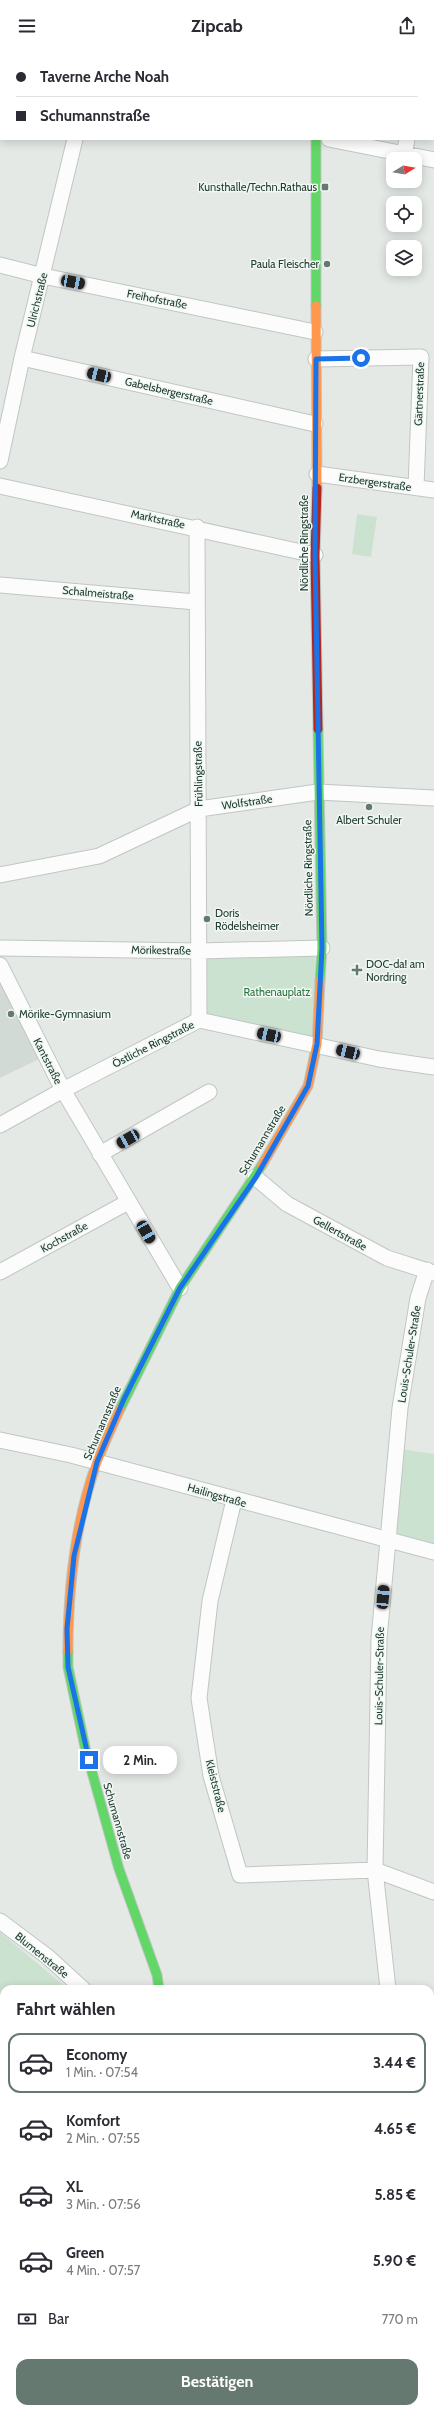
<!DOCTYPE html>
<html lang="de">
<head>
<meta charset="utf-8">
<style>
  :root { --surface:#fff; --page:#f7f7f7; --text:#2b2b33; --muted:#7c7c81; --line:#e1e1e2; --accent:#657970 }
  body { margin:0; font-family:Cabin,sans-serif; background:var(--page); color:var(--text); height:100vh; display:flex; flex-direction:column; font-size:15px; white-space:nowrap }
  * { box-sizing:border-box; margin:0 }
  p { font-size:13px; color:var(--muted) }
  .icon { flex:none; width:22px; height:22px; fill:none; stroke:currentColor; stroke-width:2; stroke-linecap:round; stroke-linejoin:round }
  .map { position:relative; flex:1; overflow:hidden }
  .panel { position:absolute; left:0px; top:1933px; width:434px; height:428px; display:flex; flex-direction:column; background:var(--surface); border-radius:12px 12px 0 0; box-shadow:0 2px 10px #0003 }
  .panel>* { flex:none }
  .top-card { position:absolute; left:0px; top:0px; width:434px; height:88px; box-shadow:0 2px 10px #0003; display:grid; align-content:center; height:88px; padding:0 16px; background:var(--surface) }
  .needle { width:26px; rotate:79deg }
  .fabs { position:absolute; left:386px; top:100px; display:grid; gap:8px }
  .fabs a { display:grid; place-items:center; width:36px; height:36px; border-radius:8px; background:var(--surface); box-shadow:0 2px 10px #0003; font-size:20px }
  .end { position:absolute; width:18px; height:18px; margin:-9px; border:5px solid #1a73e8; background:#fff; box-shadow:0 0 0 2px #fff }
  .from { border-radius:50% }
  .bubble { position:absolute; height:28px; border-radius:12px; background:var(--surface); box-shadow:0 2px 10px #0003; font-size:13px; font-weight:700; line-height:28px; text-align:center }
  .car { position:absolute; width:12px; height:24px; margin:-12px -6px; border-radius:5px; box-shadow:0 0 3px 1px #0007; background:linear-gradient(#222 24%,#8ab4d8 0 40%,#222 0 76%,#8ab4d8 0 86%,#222 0) }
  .top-card b { display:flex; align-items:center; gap:14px; height:38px; font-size:15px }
  .top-card b+b { border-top:1px solid var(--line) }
  .top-card i { width:10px; height:10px; background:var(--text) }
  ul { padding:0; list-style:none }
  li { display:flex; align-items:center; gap:12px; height:60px; margin:0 8px 6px; padding:0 8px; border:2px solid transparent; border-radius:12px }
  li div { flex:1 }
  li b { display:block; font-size:15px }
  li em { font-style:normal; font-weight:700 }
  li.active { border-color:var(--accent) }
  li>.icon { width:36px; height:36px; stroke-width:1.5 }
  h2 { padding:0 16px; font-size:18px; line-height:48px }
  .pay { display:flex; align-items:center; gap:10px; height:44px; padding:0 16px; font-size:15px }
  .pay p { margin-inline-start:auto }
  .cta { display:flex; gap:8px; margin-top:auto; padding:8px 16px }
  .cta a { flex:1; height:46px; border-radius:12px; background:var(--accent); color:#fff; font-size:16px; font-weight:700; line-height:46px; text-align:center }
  header { display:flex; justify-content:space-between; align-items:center; height:52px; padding:0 16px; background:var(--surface); font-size:18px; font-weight:700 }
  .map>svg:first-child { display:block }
  .built { fill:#d1dad5 }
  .green { fill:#cce2d0 }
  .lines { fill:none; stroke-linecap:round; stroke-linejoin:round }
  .stream { stroke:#a4d8d8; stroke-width:4 }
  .street-casing { stroke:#c1c6c3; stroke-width:17 }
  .fast-casing { stroke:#bfc6c3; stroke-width:11 }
  .slow-casing { stroke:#bfc6c3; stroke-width:11 }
  .jam-casing { stroke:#bfc6c3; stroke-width:11 }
  .street { stroke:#fbfcfb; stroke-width:15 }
  .fast { stroke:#63d668; stroke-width:9 }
  .slow { stroke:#ff974d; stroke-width:9 }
  .jam { stroke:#b3261e; stroke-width:9 }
  .route { stroke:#1a73e8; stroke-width:5 }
  .poi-dot { fill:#657970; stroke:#f1f8f4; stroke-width:1.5 }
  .labels { text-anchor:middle; stroke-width:3; stroke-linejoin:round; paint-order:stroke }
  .poi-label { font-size:11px; fill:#213c31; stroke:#f1f8f4; text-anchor:start }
  .street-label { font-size:11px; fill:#213c31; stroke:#f1f8f4 }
  .park-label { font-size:11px; fill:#2b743d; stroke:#f1f8f4 }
</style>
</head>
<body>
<header><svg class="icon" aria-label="menu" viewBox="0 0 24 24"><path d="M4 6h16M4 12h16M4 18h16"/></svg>Zipcab<svg class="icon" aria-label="share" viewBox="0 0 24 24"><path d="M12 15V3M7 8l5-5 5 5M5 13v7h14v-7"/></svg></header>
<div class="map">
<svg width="434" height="2361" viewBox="0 0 434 2361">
  <rect width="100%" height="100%" fill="#e4e9e6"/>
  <path class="built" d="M0,919l43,86 -43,21z"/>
  <path class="green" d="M357,462l20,3 -6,40 -19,-3z
    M315,901l-1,85 -109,-21 2,-60z
    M400,1397l34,5v95l-43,-10z
    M0,1880l68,57h-64v101l-4,-3z
    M430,2022l4,1v131h-4z"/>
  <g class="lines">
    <path class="stream" d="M430,2139l4,1"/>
    <g class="street-casing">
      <path id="street" d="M94,1l1,-1
        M421,1v-1
        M0,13h1
        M329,87l105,21
        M404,103l3,-16
        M0,213l43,11 272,56
        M22,306l293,66
        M316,307l105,-2 -5,130
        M0,409l22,-103 53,-219
        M317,422l117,16
        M0,434l315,69
        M197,475l2,493
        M0,533l196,17
        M0,823l99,-19 100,-47 119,-17 116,6
        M0,896l199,3 123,-3
        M0,913l63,125 117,198
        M0,1073l63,-35 136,-70 180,39 55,8
        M100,1102l109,-62
        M255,1125l32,27 100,54 47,15
        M0,1220l128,-70
        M0,1388l71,15 363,97
        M234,1448l-24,101 -11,97 12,78 29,99 135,-5 59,22
        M0,1869l48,36 35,32
        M388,1937l-13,-119 4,-231 21,-231 18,-110 9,-28
        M430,2010l4,1
        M0,2109l4,3
        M430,2225l4,-1
        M0,2302l4,2
        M389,2357v4"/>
    </g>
    <g class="fast-casing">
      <path id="fast" d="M316,87v167
        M318,677l4,219 -2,32
        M120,1357l60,-121 82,-123
        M68,1599v16l17,80 34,122 38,106 2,14
        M0,2283l4,-9"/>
    </g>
    <g class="slow-casing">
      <path id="slow" d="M316,254l1,182
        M262,1113l46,-79 9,-42 3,-64
        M68,1599c0,-63 7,-129 29,-189 7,-18 15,-36 23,-53"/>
    </g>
    <g class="jam-casing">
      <path id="jam" d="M316,0v1
        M317,436l-2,67 3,174"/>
    </g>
    <use href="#street" class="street"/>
    <use href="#fast" class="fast"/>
    <use href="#slow" class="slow"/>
    <use href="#jam" class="jam"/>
  </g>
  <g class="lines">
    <path class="route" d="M89,1708l-21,-93 -1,-38 7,-73 23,-94 27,-63 56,-111 76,-111 52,-91 9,-42 5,-96 -7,-393 1,-196 45,-1"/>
  </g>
  <g class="poi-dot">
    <rect x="321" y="131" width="8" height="8" rx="2"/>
    <circle cx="327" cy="212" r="4"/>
    <circle cx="369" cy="755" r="4"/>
    <circle cx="207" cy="867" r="4"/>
    <path d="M355 912h4v4h4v4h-4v4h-4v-4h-4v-4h4z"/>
    <circle cx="11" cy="962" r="4"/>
  </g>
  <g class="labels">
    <g class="poi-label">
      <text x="317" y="139" text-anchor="end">Kunsthalle/Techn.Rathaus</text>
      <text x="319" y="216" text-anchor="end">Paula Fleischer</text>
      <text x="369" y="772" text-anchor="middle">Albert Schuler</text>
      <text x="215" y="865">Doris<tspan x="215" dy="13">Rödelsheimer</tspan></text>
      <text x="366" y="916">DOC-da! am<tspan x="366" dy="13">Nordring</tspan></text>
      <text x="19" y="966">Mörike-Gymnasium</text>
    </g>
    <g class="street-label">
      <text transform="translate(157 247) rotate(11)" y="4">Freihofstraße</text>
      <text transform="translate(37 248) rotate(-76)" y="4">Ulrichstraße</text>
      <text transform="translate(169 339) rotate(13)" y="4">Gabelsbergerstraße</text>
      <text transform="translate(419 342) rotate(-88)" y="4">Gärtnerstraße</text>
      <text transform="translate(375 430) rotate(8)" y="4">Erzbergerstraße</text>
      <text transform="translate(158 467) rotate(12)" y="4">Marktstraße</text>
      <text transform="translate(304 491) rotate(-90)" y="4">Nördliche Ringstraße</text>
      <text transform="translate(98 541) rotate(5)" y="4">Schalmeistraße</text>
      <text transform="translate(198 722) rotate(-91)" y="4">Frühlingstraße</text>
      <text transform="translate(247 750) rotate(-8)" y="4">Wolfstraße</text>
      <text transform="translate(308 816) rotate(-91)" y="4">Nördliche Ringstraße</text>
      <text transform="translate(161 898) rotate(1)" y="4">Mörikestraße</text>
      <text transform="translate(153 992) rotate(-27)" y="4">Östliche Ringstraße</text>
      <text transform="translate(48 1009) rotate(63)" y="4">Kantstraße</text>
      <text transform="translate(262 1088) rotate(-59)" y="4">Schumannstraße</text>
      <text transform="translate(340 1181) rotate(29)" y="4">Gellertstraße</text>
      <text transform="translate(64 1185) rotate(-29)" y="4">Kochstraße</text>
      <text transform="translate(409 1302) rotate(-81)" y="4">Louis-Schuler-Straße</text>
      <text transform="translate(102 1371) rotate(-67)" y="4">Schumannstraße</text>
      <text transform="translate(217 1443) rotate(16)" y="4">Hailingstraße</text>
      <text transform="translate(379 1624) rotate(-89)" y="4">Louis-Schuler-Straße</text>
      <text transform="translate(216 1734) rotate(76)" y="4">Kleiststraße</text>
      <text transform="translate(118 1769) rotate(74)" y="4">Schumannstraße</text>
      <text transform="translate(42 1903) rotate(39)" y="4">Blumenstraße</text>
    </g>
    <g class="park-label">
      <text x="277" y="944">Rathenauplatz</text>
    </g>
  </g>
</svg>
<div class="fabs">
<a><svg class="needle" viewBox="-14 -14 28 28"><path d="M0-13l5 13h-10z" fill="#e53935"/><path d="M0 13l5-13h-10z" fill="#7c7c81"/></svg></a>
<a><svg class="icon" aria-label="locate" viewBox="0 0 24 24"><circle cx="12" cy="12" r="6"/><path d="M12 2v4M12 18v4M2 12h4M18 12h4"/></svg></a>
<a><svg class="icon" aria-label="layers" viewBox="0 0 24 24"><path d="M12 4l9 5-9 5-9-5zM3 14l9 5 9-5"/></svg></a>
</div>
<i class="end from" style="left:361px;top:306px"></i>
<i class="end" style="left:89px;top:1708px"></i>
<div class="bubble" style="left:103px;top:1694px;width:74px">2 Min.</div>
<i class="car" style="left:73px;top:230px;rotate:101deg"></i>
<i class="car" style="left:99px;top:323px;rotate:283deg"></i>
<i class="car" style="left:269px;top:983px;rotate:282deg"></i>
<i class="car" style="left:348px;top:1000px;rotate:284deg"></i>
<i class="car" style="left:128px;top:1087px;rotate:240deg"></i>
<i class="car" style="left:146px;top:1180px;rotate:150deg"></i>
<i class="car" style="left:383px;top:1545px;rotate:5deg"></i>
<div class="top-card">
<b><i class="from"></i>Taverne Arche Noah</b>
<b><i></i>Schumannstraße</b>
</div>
<section class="panel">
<h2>Fahrt wählen</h2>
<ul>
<li class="active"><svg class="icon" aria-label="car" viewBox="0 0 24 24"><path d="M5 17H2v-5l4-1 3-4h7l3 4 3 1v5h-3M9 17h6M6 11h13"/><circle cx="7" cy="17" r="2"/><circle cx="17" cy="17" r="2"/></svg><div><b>Economy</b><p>1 Min. · 07:54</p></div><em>3.44 €</em></li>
<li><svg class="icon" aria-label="car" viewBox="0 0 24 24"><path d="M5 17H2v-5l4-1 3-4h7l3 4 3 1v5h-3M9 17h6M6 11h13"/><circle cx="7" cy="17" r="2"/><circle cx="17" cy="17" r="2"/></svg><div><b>Komfort</b><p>2 Min. · 07:55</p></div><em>4.65 €</em></li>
<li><svg class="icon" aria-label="car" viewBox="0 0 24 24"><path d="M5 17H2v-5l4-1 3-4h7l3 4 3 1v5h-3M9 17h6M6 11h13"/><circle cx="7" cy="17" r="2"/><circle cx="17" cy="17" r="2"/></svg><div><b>XL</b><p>3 Min. · 07:56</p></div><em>5.85 €</em></li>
<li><svg class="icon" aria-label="car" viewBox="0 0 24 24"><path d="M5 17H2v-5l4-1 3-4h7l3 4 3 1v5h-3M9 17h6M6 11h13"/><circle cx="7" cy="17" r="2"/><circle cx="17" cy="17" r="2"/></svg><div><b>Green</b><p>4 Min. · 07:57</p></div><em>5.90 €</em></li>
</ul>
<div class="pay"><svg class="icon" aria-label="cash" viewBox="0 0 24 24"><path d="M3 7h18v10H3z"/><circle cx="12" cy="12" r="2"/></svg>Bar<p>770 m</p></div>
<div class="cta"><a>Bestätigen</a></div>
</section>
</div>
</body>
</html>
